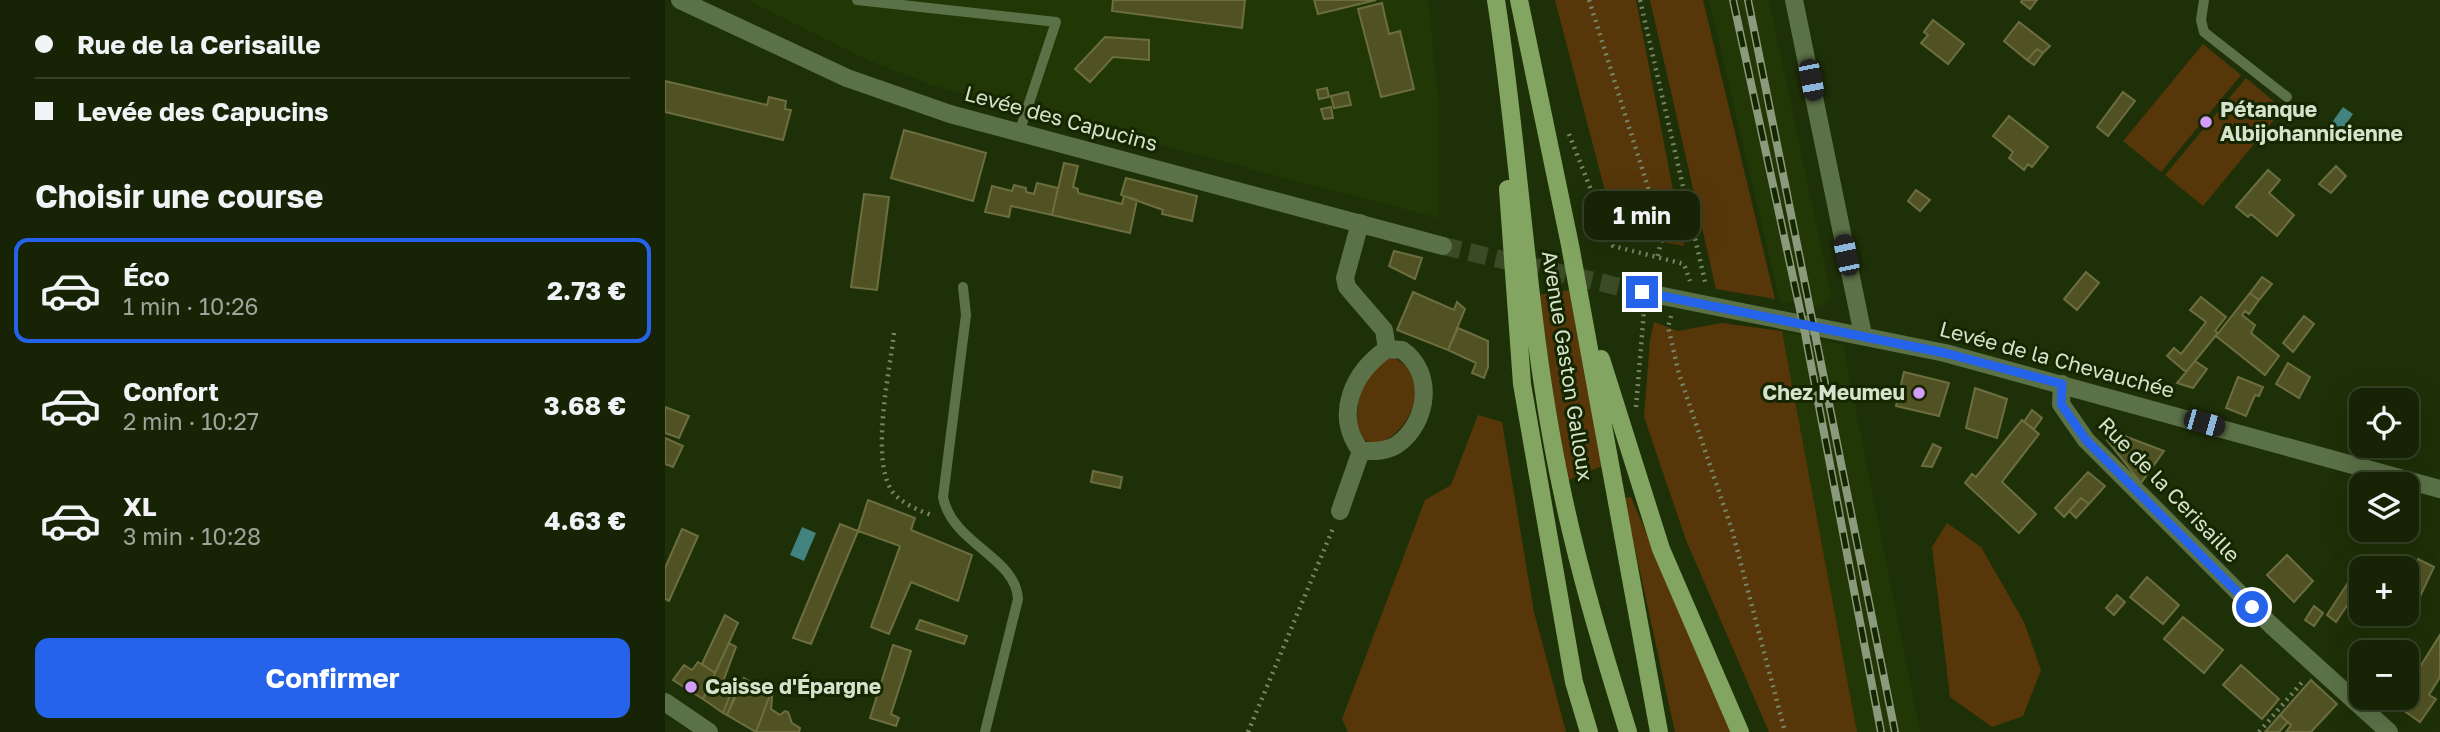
<!DOCTYPE html>
<html lang="fr">
<head>
<meta charset="utf-8">
<style>
  :root { --surface:#162405; --page:#233013; --text:#f1f3f6; --muted:#9ea49a; --line:#354127; --accent:#2563eb }
  body { margin:0; font-family:"Golos Text",sans-serif; background:var(--page); color:var(--text); height:100vh; display:flex; flex-direction:column; font-size:26px; white-space:nowrap }
  * { box-sizing:border-box; margin:0 }
  p { font-size:23px; color:var(--muted) }
  .icon { flex:none; width:38px; height:38px; fill:none; stroke:currentColor; stroke-width:2; stroke-linecap:round; stroke-linejoin:round }
  .map { position:relative; flex:1; overflow:hidden }
  .details { display:flex; flex-direction:column; background:var(--surface); width:665px }
  .details>* { flex:none }
  .banner { display:grid; align-content:center; height:154px; padding:0 35px; background:var(--surface) }
  .tools { position:absolute; left:1684px; top:388px; display:grid; gap:14px }
  .tools a { display:grid; place-items:center; width:70px; height:70px; border-radius:14px; background:var(--surface); box-shadow:0 7px 28px #0002,0 0 0 2px var(--line); font-size:35px }
  .end { position:absolute; width:32px; height:32px; margin:-16px; border:9px solid #2563eb; background:#fff; box-shadow:0 0 0 4px #fff }
  .from { border-radius:50% }
  .bubble { position:absolute; height:49px; border-radius:14px; background:var(--surface); box-shadow:0 7px 28px #0002,0 0 0 2px var(--line); font-size:23px; font-weight:700; line-height:49px; text-align:center }
  .car { position:absolute; width:21px; height:42px; margin:-21px -10px; border-radius:9px; box-shadow:0 0 5px 2px #0007; background:linear-gradient(#222 24%,#8ab4d8 0 40%,#222 0 76%,#8ab4d8 0 86%,#222 0) }
  .banner b { display:flex; align-items:center; gap:24px; height:66px; font-size:26px }
  .banner b+b { border-top:2px solid var(--line) }
  .banner i { width:18px; height:18px; background:var(--text) }
  ul { padding:0; list-style:none }
  li { display:flex; align-items:center; gap:21px; height:105px; margin:0 14px 10px; padding:0 21px; border:4px solid transparent; border-radius:14px }
  li div { flex:1 }
  li b { display:block; font-size:26px }
  li em { font-style:normal; font-weight:700 }
  li.active { border-color:var(--accent) }
  li>.icon { width:63px; height:63px; stroke-width:1.5 }
  h2 { padding:0 35px; font-size:32px; line-height:84px }
  .cta { display:flex; gap:14px; margin-top:auto; padding:14px 35px }
  .cta a { flex:1; height:80px; border-radius:14px; background:var(--accent); color:#fff; font-size:28px; font-weight:700; line-height:80px; text-align:center }
  main { display:flex; flex:1; min-height:0 }
  .map>svg:first-child { display:block }
  .built { fill:#213705 }
  .green { fill:#57370a }
  .water { fill:#42827f }
  .building { fill:#515223; stroke:#6c6e3f; stroke-width:2 }
  .lines { fill:none; stroke-linecap:round; stroke-linejoin:round }
  .tertiary-tunnel { stroke:#3a4b25; stroke-width:18; stroke-dasharray:18 9; stroke-linecap:butt }
  .path { stroke:#768665; stroke-width:4.5; stroke-dasharray:2 5; stroke-linecap:butt }
  .service { stroke:#5b7147; stroke-width:10 }
  .minor { stroke:#5b7147; stroke-width:18 }
  .tertiary { stroke:#5b7147; stroke-width:18 }
  .secondary { stroke:#5b7147; stroke-width:18 }
  .primary { stroke:#82a561; stroke-width:18 }
  .rail-casing { stroke:#8b9a7c; stroke-width:8 }
  .rail { stroke:#152600; stroke-width:5; stroke-dasharray:16; stroke-linecap:butt }
  .route { stroke:#2563eb; stroke-width:9 }
  .poi-dot { fill:#d49cfb; stroke:#152600; stroke-width:2.5 }
  .labels { text-anchor:middle; stroke-width:6; stroke-linejoin:round; paint-order:stroke }
  .poi-label { font-size:21px; font-weight:bold; fill:#d6e3cc; stroke:#152600; text-anchor:start }
  .street-label { font-size:21px; fill:#d6e3cc; stroke:#152600 }
</style>
</head>
<body>
<main>
<section class="details">
<div class="banner">
<b><i class="from"></i>Rue de la Cerisaille</b>
<b><i></i>Levée des Capucins</b>
</div>
<h2>Choisir une course</h2>
<ul>
<li class="active"><svg class="icon" aria-label="car" viewBox="0 0 24 24"><path d="M5 17H2v-5l4-1 3-4h7l3 4 3 1v5h-3M9 17h6M6 11h13"/><circle cx="7" cy="17" r="2"/><circle cx="17" cy="17" r="2"/></svg><div><b>Éco</b><p>1 min · 10:26</p></div><em>2.73 €</em></li>
<li><svg class="icon" aria-label="car" viewBox="0 0 24 24"><path d="M5 17H2v-5l4-1 3-4h7l3 4 3 1v5h-3M9 17h6M6 11h13"/><circle cx="7" cy="17" r="2"/><circle cx="17" cy="17" r="2"/></svg><div><b>Confort</b><p>2 min · 10:27</p></div><em>3.68 €</em></li>
<li><svg class="icon" aria-label="car" viewBox="0 0 24 24"><path d="M5 17H2v-5l4-1 3-4h7l3 4 3 1v5h-3M9 17h6M6 11h13"/><circle cx="7" cy="17" r="2"/><circle cx="17" cy="17" r="2"/></svg><div><b>XL</b><p>3 min · 10:28</p></div><em>4.63 €</em></li>
</ul>
<div class="cta"><a>Confirmer</a></div>
</section>
<div class="map">
<svg width="1775" height="732" viewBox="0 0 1775 732">
  <rect width="100%" height="100%" fill="#1e3007"/>
  <path class="built" d="M82,0h681l10,97v121l-507,-133 -66,-26z
    M1044,0h60l62,295 -10,13 -41,-6z
    M1117,331l61,14 77,387h-63z"/>
  <path class="green" d="M890,0h81l48,246 -68,-13z
    M985,0h53l72,299 -59,-10z
    M1538,44l38,31 -80,97 -38,-31z
    M1581,78l37,31 -80,97 -38,-31z
    M904,290l33,176 -36,15 -27,-186z
    M989,322l24,9 44,-8 60,8 75,401h-88l-83,-192 -42,-123 6,-77z
    M726,357c46,17 20,79 -17,88l-16,-9c-3,-26 1,-71 33,-79z
    M813,415l24,7 32,190 32,120h-218l-6,-13 83,-219 26,-15z
    M966,497l100,235h-56l-51,-234z
    M1282,523l34,24 43,75 17,48 -18,46 -31,11 -42,-30 -18,-150z"/>
  <path class="water" d="M1678,107l10,7 -18,26 -10,-8z
    M137,527l14,6 -12,28 -14,-6z"/>
  <path class="building" d="M448,0h132l-3,28 -130,-17z
    M649,0h62l-58,14z
    M1357,0h15l-7,9 -9,-7z
    M717,3l7,31 11,-3 14,58 -33,8 -23,-88z
    M1268,20l31,24 -16,20 -27,-21 7,-8 -4,-3z
    M1354,22l31,24 -7,7 -6,-4 -10,11 -23,-19z
    M440,37l44,3v20l-36,-3 -23,25 -15,-13z
    M1372,49l6,4 -9,12 -7,-5z
    M0,81l102,24 2,-8 17,4 -1,8 6,1 -8,30 -118,-28z
    M662,88l2,9 -10,2 -2,-9z
    M683,92l3,13 -17,3 -3,-12z
    M1458,92l12,9 -27,35 -11,-9z
    M666,107l2,11 -9,1 -3,-10z
    M1344,116l39,31 -16,20 -4,-3 -4,6 -15,-12 4,-6 -20,-16z
    M239,130l82,23 -13,48 -82,-23z
    M399,163l14,3 -5,21 5,2v4l44,11 2,-8 13,4 -7,33 -78,-18z
    M1671,166l10,10 -15,17 -12,-9z
    M1603,170l12,10 -11,13 25,22 -17,21 -26,-22 -3,3 -12,-10z
    M461,178l71,18 -5,25 -30,-7 1,-4 -42,-15z
    M372,183l21,5 -6,27 -41,-9 -2,11 -24,-5 7,-26 20,5 2,-6 12,3v4l8,2z
    M1251,190l14,10 -10,11 -12,-10z
    M199,194l25,3 -12,93 -26,-3z
    M729,251l28,7 -7,21 -26,-13z
    M1421,272l13,11 -22,27 -13,-11z
    M1597,277l10,7 -13,16 -9,-7z
    M748,292l41,18 3,-8 8,7 -17,41 -51,-20z
    M1585,293l9,7 -10,14 -4,-3 -3,4 13,10 -4,8 28,23 -14,19 -49,-39z
    M1536,297l25,20 -11,14 3,2 -32,39 -19,-16 7,-8 7,6 25,-32 -16,-12z
    M1639,316l10,8 -21,28 -10,-9z
    M793,328l30,13v26l-4,11 -12,-5 4,-10 -28,-13z
    M1530,361l12,8 -14,19 -16,-5z
    M1623,363l22,14 -11,21 -23,-14z
    M1239,372l45,11 -10,33 -43,-10z
    M1573,377l25,10 -4,9 -4,-1 -9,21 -20,-8z
    M1310,388l32,11 -10,39 -31,-10z
    M0,407l24,9 -10,22 -14,-5z
    M1367,410l10,8 -8,11 -10,-7z
    M1357,420l17,14 -37,48 34,32 -17,19 -54,-50 7,-9 4,3z
    M1449,432l50,19 -23,32 -34,-43z
    M0,438l18,8 -10,21 -8,-3z
    M1268,444l8,4 -9,19 -10,-1z
    M428,471l29,6 -2,11 -29,-6z
    M1423,472l17,14 -16,18 -8,-6 -17,19 -9,-9z
    M1416,498l8,6 -13,14 -7,-7z
    M203,500l47,18 -4,12 61,25 -14,46 -47,-19 -22,52 -18,-7 29,-81 -42,-15z
    M175,524l18,7 -47,113 -18,-6z
    M17,529l16,7 -29,65 -4,-2v-31z
    M1622,555l26,26 -19,21 -27,-27z
    M1753,559l16,8 -18,38 -10,-5v-16z
    M1482,577l32,28 -16,19 -33,-27z
    M1686,578l10,6v19l-9,-5 -16,24 -9,-7z
    M1452,595l8,7 -11,13 -8,-7z
    M1649,606l9,7 -9,13 -9,-6z
    M1715,614h25l-8,12z
    M60,615l13,8 -23,50 -13,-9z
    M1518,617l40,33 -19,23 -40,-34z
    M255,620l47,16 -3,8 -48,-15z
    M1775,635v42l-11,18 7,4 -16,23 -24,-17 4,-7h6v-9z
    M64,643l7,4 -12,32 10,6 -11,28 -20,-14z
    M228,645l18,6 -20,63 8,4 -3,8 -26,-8z
    M33,662l17,11 -12,26 -30,-19 11,-15 8,5z
    M1576,665l38,34 -17,20 -39,-34z
    M79,678l21,13 2,-7 6,3 -17,45 -29,-17z
    M1646,680l26,24 -26,28h-25l5,-7 -11,-10z
    M69,685l4,3 -11,27 -4,-2z
    M108,687l-2,22 9,6 5,-4 3,1 4,11 8,5 -1,4h-43z
    M1615,715l8,7 -9,10h-14z"/>
  <g class="lines">
    <path class="tertiary-tunnel" d="M778,246l190,44"/>
    <path class="path" d="M924,0l74,235 -6,23
      M975,0l66,286
      M904,134l44,112 71,18 6,17
      M1006,316l-3,11 11,47 53,156 53,202
      M229,333c-4,38 -24,125 -2,158 8,12 28,20 42,25
      M971,407l8,-96
      M583,732l86,-206
      M1594,732l45,-52"/>
    <path class="service" d="M192,0l199,22 -37,111
      M1539,0l-3,20 3,12 83,65
      M298,287l3,28 -23,182c9,47 73,60 75,102l-33,133"/>
    <path class="minor" d="M1129,0l69,335
      M695,223l-15,55 2,9 37,43 3,19
      M722,349l15,1c32,22 27,71 -4,94 -11,8 -25,7 -37,7 -28,-35 -8,-79 26,-102z
      M1397,384l-1,20 25,36 185,185 118,107
      M675,511l21,-60"/>
    <path class="tertiary" d="M15,0l167,78 103,36 493,132
      M968,290l312,63 495,136"/>
    <path class="secondary" d="M0,702l44,30"/>
    <path class="primary" d="M831,0c25,161 31,326 65,486 17,83 42,165 67,246
      M854,0l51,245 89,487
      M843,189l14,195 52,298 15,50
      M936,359l60,190 79,183"/>
    <g class="rail-casing">
      <path id="rail" d="M1068,0l72,333 76,399
        M1083,0l147,732"/>
    </g>
    <use href="#rail" class="rail"/>
  </g>
  <g class="lines">
    <path class="route" d="M977,292l303,61 117,31 -1,20 25,36 166,167"/>
  </g>
  <g class="poi-dot">
    <circle cx="1541" cy="122" r="7"/>
    <circle cx="1254" cy="393" r="7"/>
    <circle cx="26" cy="687" r="7"/>
  </g>
  <g class="labels">
    <g class="poi-label">
      <text x="1555" y="117">Pétanque<tspan x="1555" dy="24">Albijohannicienne</tspan></text>
      <text x="1240" y="400" text-anchor="end">Chez Meumeu</text>
      <text x="40" y="694">Caisse d'Épargne</text>
    </g>
    <g class="street-label">
      <text transform="translate(396 119) rotate(15)" y="7">Levée des Capucins</text>
      <text transform="translate(1392 360) rotate(15)" y="7">Levée de la Chevauchée</text>
      <text transform="translate(902 366) rotate(81)" y="7">Avenue Gaston Galloux</text>
      <text transform="translate(1504 490) rotate(46)" y="7">Rue de la Cerisaille</text>
    </g>
  </g>
</svg>
<div class="tools">
<a><svg class="icon" aria-label="locate" viewBox="0 0 24 24"><circle cx="12" cy="12" r="6"/><path d="M12 2v4M12 18v4M2 12h4M18 12h4"/></svg></a>
<a><svg class="icon" aria-label="layers" viewBox="0 0 24 24"><path d="M12 4l9 5-9 5-9-5zM3 14l9 5 9-5"/></svg></a>
<a>+</a>
<a>−</a>
</div>
<i class="end from" style="left:1587px;top:607px"></i>
<i class="end" style="left:977px;top:292px"></i>
<div class="bubble" style="left:919px;top:191px;width:116px">1 min</div>
<i class="car" style="left:1146px;top:80px;rotate:169deg"></i>
<i class="car" style="left:1181px;top:255px;rotate:348deg"></i>
<i class="car" style="left:1539px;top:423px;rotate:106deg"></i>
</div>
</main>
</body>
</html>
